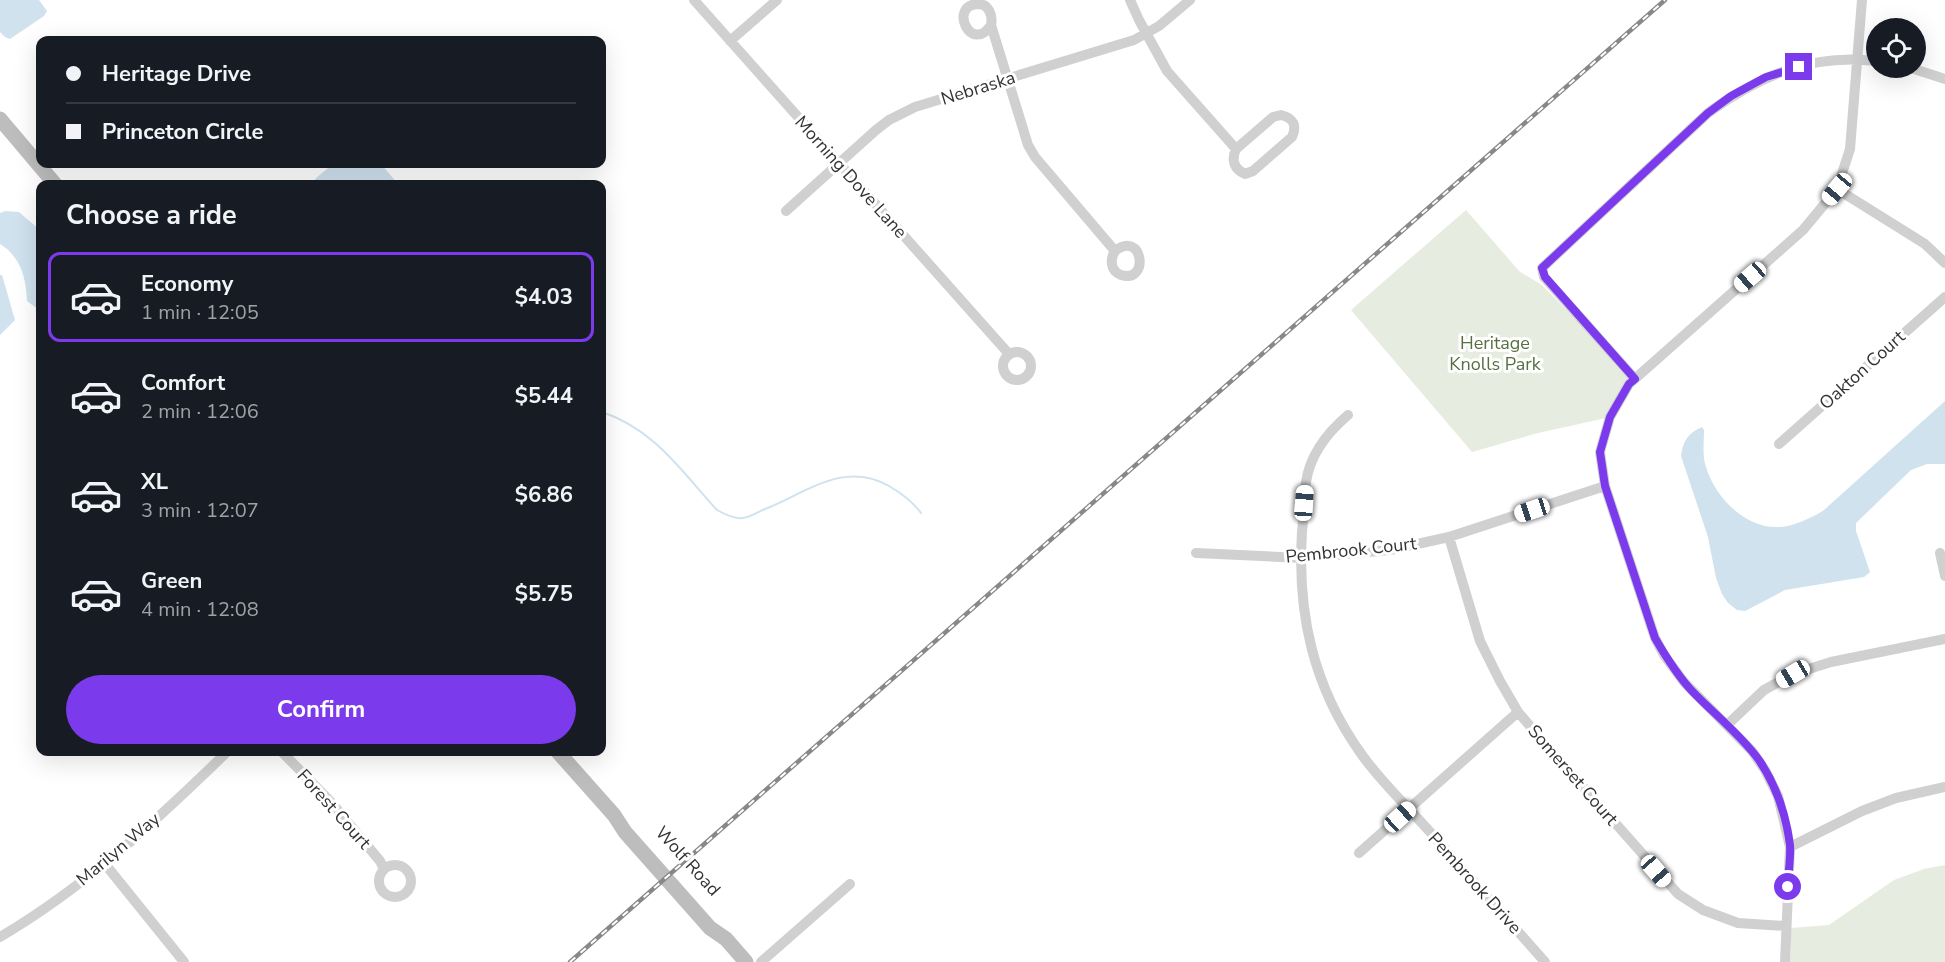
<!DOCTYPE html>
<html lang="en">
<head>
<meta charset="utf-8">
<style>
  :root { --surface:#171b24; --page:#20242c; --text:#f1f3f6; --muted:#9ea1a6; --line:#363941; --accent:#7c3aed }
  body { margin:0; font-family:"Nunito Sans",sans-serif; background:var(--page); color:var(--text); height:100vh; display:flex; flex-direction:column; font-size:22px; white-space:nowrap }
  * { box-sizing:border-box; margin:0 }
  p { font-size:20px; color:var(--muted) }
  .icon { flex:none; width:33px; height:33px; fill:none; stroke:currentColor; stroke-width:2; stroke-linecap:round; stroke-linejoin:round }
  .map { position:relative; flex:1; overflow:hidden }
  .details { position:absolute; left:36px; top:180px; width:570px; height:576px; display:flex; flex-direction:column; background:var(--surface); border-radius:12px; box-shadow:0 6px 24px #0002 }
  .details>* { flex:none }
  .guide { position:absolute; left:36px; top:36px; width:570px; height:132px; border-radius:12px; box-shadow:0 6px 24px #0002; display:grid; align-content:center; height:132px; padding:0 30px; background:var(--surface) }
  .fabs { position:absolute; left:1866px; top:18px; display:grid; gap:12px }
  .fabs a { display:grid; place-items:center; width:60px; height:60px; border-radius:50%; background:var(--surface); box-shadow:0 6px 24px #0002; font-size:30px }
  .end { position:absolute; width:27px; height:27px; margin:-14px; border:8px solid #7c3aed; background:#fff; box-shadow:0 0 0 3px #fff }
  .from { border-radius:50% }
  .car { position:absolute; width:18px; height:36px; margin:-18px -9px; border-radius:8px; box-shadow:0 0 4px 2px #0007; background:linear-gradient(#fff 24%,#345 0 40%,#fff 0 76%,#345 0 86%,#fff 0) }
  .guide b { display:flex; align-items:center; gap:21px; height:57px; font-size:22px }
  .guide b+b { border-top:2px solid var(--line) }
  .guide i { width:15px; height:15px; background:var(--text) }
  ul { padding:0; list-style:none }
  li { display:flex; align-items:center; gap:18px; height:90px; margin:0 12px 9px; padding:0 18px; border:3px solid transparent; border-radius:12px }
  li div { flex:1 }
  li b { display:block; font-size:22px }
  li em { font-style:normal; font-weight:700 }
  li.current { border-color:var(--accent) }
  li>.icon { width:54px; height:54px; stroke-width:1.5 }
  h2 { padding:0 30px; font-size:27px; line-height:72px }
  .cta { display:flex; gap:12px; margin-top:auto; padding:12px 30px }
  .cta a { flex:1; height:69px; border-radius:36px; background:var(--accent); color:#fff; font-size:24px; font-weight:700; line-height:69px; text-align:center }
  .map>svg:first-child { display:block }
  .green { fill:#e6ecdf }
  .water { fill:#cfe2ee }
  .lines { fill:none; stroke-linecap:round; stroke-linejoin:round }
  .stream { stroke:#cfe2ee; stroke-width:2 }
  .street { stroke:#d0d0d0; stroke-width:10 }
  .secondary { stroke:#bdbdbd; stroke-width:15 }
  .rail-casing { stroke:#888; stroke-width:4.5 }
  .rail { stroke:#fff; stroke-width:2; stroke-dasharray:7; stroke-linecap:butt }
  .route { stroke:#7c3aed; stroke-width:8 }
  .labels { text-anchor:middle; stroke-width:6; stroke-linejoin:round; paint-order:stroke }
  .street-label { font-size:18px; fill:#333; stroke:#fff }
  .park-label { font-size:18px; fill:#56703f; stroke:#fff }
</style>
</head>
<body>
<div class="map">
<svg width="1945" height="962" viewBox="0 0 1945 962">
  <rect width="100%" height="100%" fill="#fff"/>
  <path class="green" d="M1466,210l54,62 22,13 91,93 -27,40 -68,15 -66,19 -121,-142z
    M1945,865v97h-155l1,-34 38,-3 65,-45 30,-11z"/>
  <path class="water" d="M0,0h39l8,11 -3,5 -34,23 -5,-2 -5,-5z
    M333,164h48l17,20h-86l4,-6z
    M5,211l14,1 21,18 -1,80 -12,-9c-1,-23 -6,-44 -27,-57v-31z
    M0,275h2l13,45 -15,15z
    M1945,401v63h-18l-16,6 -55,53v8l14,41 -6,5 -79,13 -40,21 -8,-1 -9,-7 -6,-9 -6,-16 -8,-41 -27,-81c2,-15 7,-23 21,-29l2,3c0,12 -2,26 2,37 9,30 38,60 70,60 14,1 36,-9 48,-17z"/>
  <g class="lines">
    <path class="stream" d="M602,412c52,17 80,60 115,98 7,4 18,9 26,8 7,-1 15,-6 22,-9 41,-16 79,-49 124,-23 12,7 24,16 32,27"/>
    <path class="street" d="M694,0l315,354
      M1130,0l9,20 28,51 69,78
      M991,25c-20,30 -43,-20 -13,-21 11,0 15,12 13,21l37,120 7,12 80,94c-5,8 -5,20 6,24 29,9 22,-46 -6,-24
      M730,41l47,-41
      M1911,68l34,11
      M1281,115c13,3 16,11 11,22l-39,34 -8,3c-11,-5 -14,-14 -9,-25l37,-32z
      M1837,189l88,55 20,19
      M786,211l90,-81 13,-10 26,-13 219,-67 25,-14 31,-26
      M1003 366a14 14 0 1 1 28 0a14 14 0 1 1-28 0Z
      M1635,379l-91,-102 -2,-9 166,-155c51,-37 104,-60 168,-52
      M1348,415c-20,17 -38,40 -42,67 -3,16 -2,34 -4,50 -5,82 11,155 60,223 20,28 46,52 69,78 38,43 76,86 114,129
      M1779,444l166,-147
      M1449,537l31,104 20,40 18,31 29,34 131,148 25,16 35,13 47,3
      M1196,553l105,5 89,-8 59,-13 156,-51
      M1940,553l5,23
      M1727,725l37,-35 29,-16 38,-12 114,-23
      M282,752l49,50 49,59 4,8
      M1790,847l72,-36 34,-13 49,-11
      M1359,853l159,-141
      M105,864l79,98
      M379 881a16 16 0 1 1 32 0a16 16 0 1 1-32 0Z
      M0,937c85,-50 157,-117 227,-185
      M761,962l89,-78
      M1785,962l5,-115 -12,-51 -13,-26 -13,-19 -68,-69 -20,-27 -9,-17 -50,-152 -5,-34 10,-35 19,-33 174,-154 34,-41 13,-40 12,-149"/>
    <path class="secondary" d="M0,119l55,65
      M558,752l56,63 11,17 85,96 16,11 20,23"/>
    <g class="rail-casing">
      <path id="rail" d="M570,962l1095,-962"/>
    </g>
    <use href="#rail" class="rail"/>
  </g>
  <g class="lines">
    <path class="route" d="M1788,887c0,-14 3,-29 2,-42 -4,-30 -14,-60 -31,-85 -19,-26 -45,-46 -67,-69 -15,-16 -26,-34 -37,-53l-50,-152 -5,-34 10,-35 19,-33 6,-5 -90,-102 -3,-9 166,-155 23,-17 35,-19 33,-10"/>
  </g>
  <g class="labels">
    <g class="street-label">
      <text transform="translate(978 88) rotate(-17)" y="6">Nebraska</text>
      <text transform="translate(851 177) rotate(48)" y="6">Morning Dove Lane</text>
      <text transform="translate(1862 370) rotate(-42)" y="6">Oakton Court</text>
      <text transform="translate(1351 550) rotate(-6)" y="6">Pembrook Court</text>
      <text transform="translate(1573 775) rotate(49)" y="6">Somerset Court</text>
      <text transform="translate(334 809) rotate(48)" y="6">Forest Court</text>
      <text transform="translate(118 849) rotate(-40)" y="6">Marilyn Way</text>
      <text transform="translate(688 861) rotate(48)" y="6">Wolf Road</text>
      <text transform="translate(1475 883) rotate(48)" y="6">Pembrook Drive</text>
    </g>
    <g class="park-label">
      <text x="1495" y="349">Heritage<tspan x="1495" dy="21">Knolls Park</tspan></text>
    </g>
  </g>
</svg>
<div class="fabs">
<a><svg class="icon" aria-label="locate" viewBox="0 0 24 24"><circle cx="12" cy="12" r="6"/><path d="M12 2v4M12 18v4M2 12h4M18 12h4"/></svg></a>
</div>
<i class="end from" style="left:1788px;top:887px"></i>
<i class="end" style="left:1799px;top:67px"></i>
<i class="car" style="left:1837px;top:189px;rotate:220deg"></i>
<i class="car" style="left:1750px;top:277px;rotate:229deg"></i>
<i class="car" style="left:1304px;top:503px;rotate:4deg"></i>
<i class="car" style="left:1532px;top:510px;rotate:252deg"></i>
<i class="car" style="left:1793px;top:674px;rotate:239deg"></i>
<i class="car" style="left:1400px;top:817px;rotate:48deg"></i>
<i class="car" style="left:1656px;top:871px;rotate:139deg"></i>
<div class="guide">
<b><i class="from"></i>Heritage Drive</b>
<b><i></i>Princeton Circle</b>
</div>
<section class="details">
<h2>Choose a ride</h2>
<ul>
<li class="current"><svg class="icon" aria-label="car" viewBox="0 0 24 24"><path d="M5 17H2v-5l4-1 3-4h7l3 4 3 1v5h-3M9 17h6M6 11h13"/><circle cx="7" cy="17" r="2"/><circle cx="17" cy="17" r="2"/></svg><div><b>Economy</b><p>1 min · 12:05</p></div><em>$4.03</em></li>
<li><svg class="icon" aria-label="car" viewBox="0 0 24 24"><path d="M5 17H2v-5l4-1 3-4h7l3 4 3 1v5h-3M9 17h6M6 11h13"/><circle cx="7" cy="17" r="2"/><circle cx="17" cy="17" r="2"/></svg><div><b>Comfort</b><p>2 min · 12:06</p></div><em>$5.44</em></li>
<li><svg class="icon" aria-label="car" viewBox="0 0 24 24"><path d="M5 17H2v-5l4-1 3-4h7l3 4 3 1v5h-3M9 17h6M6 11h13"/><circle cx="7" cy="17" r="2"/><circle cx="17" cy="17" r="2"/></svg><div><b>XL</b><p>3 min · 12:07</p></div><em>$6.86</em></li>
<li><svg class="icon" aria-label="car" viewBox="0 0 24 24"><path d="M5 17H2v-5l4-1 3-4h7l3 4 3 1v5h-3M9 17h6M6 11h13"/><circle cx="7" cy="17" r="2"/><circle cx="17" cy="17" r="2"/></svg><div><b>Green</b><p>4 min · 12:08</p></div><em>$5.75</em></li>
</ul>
<div class="cta"><a>Confirm</a></div>
</section>
</div>
</body>
</html>
